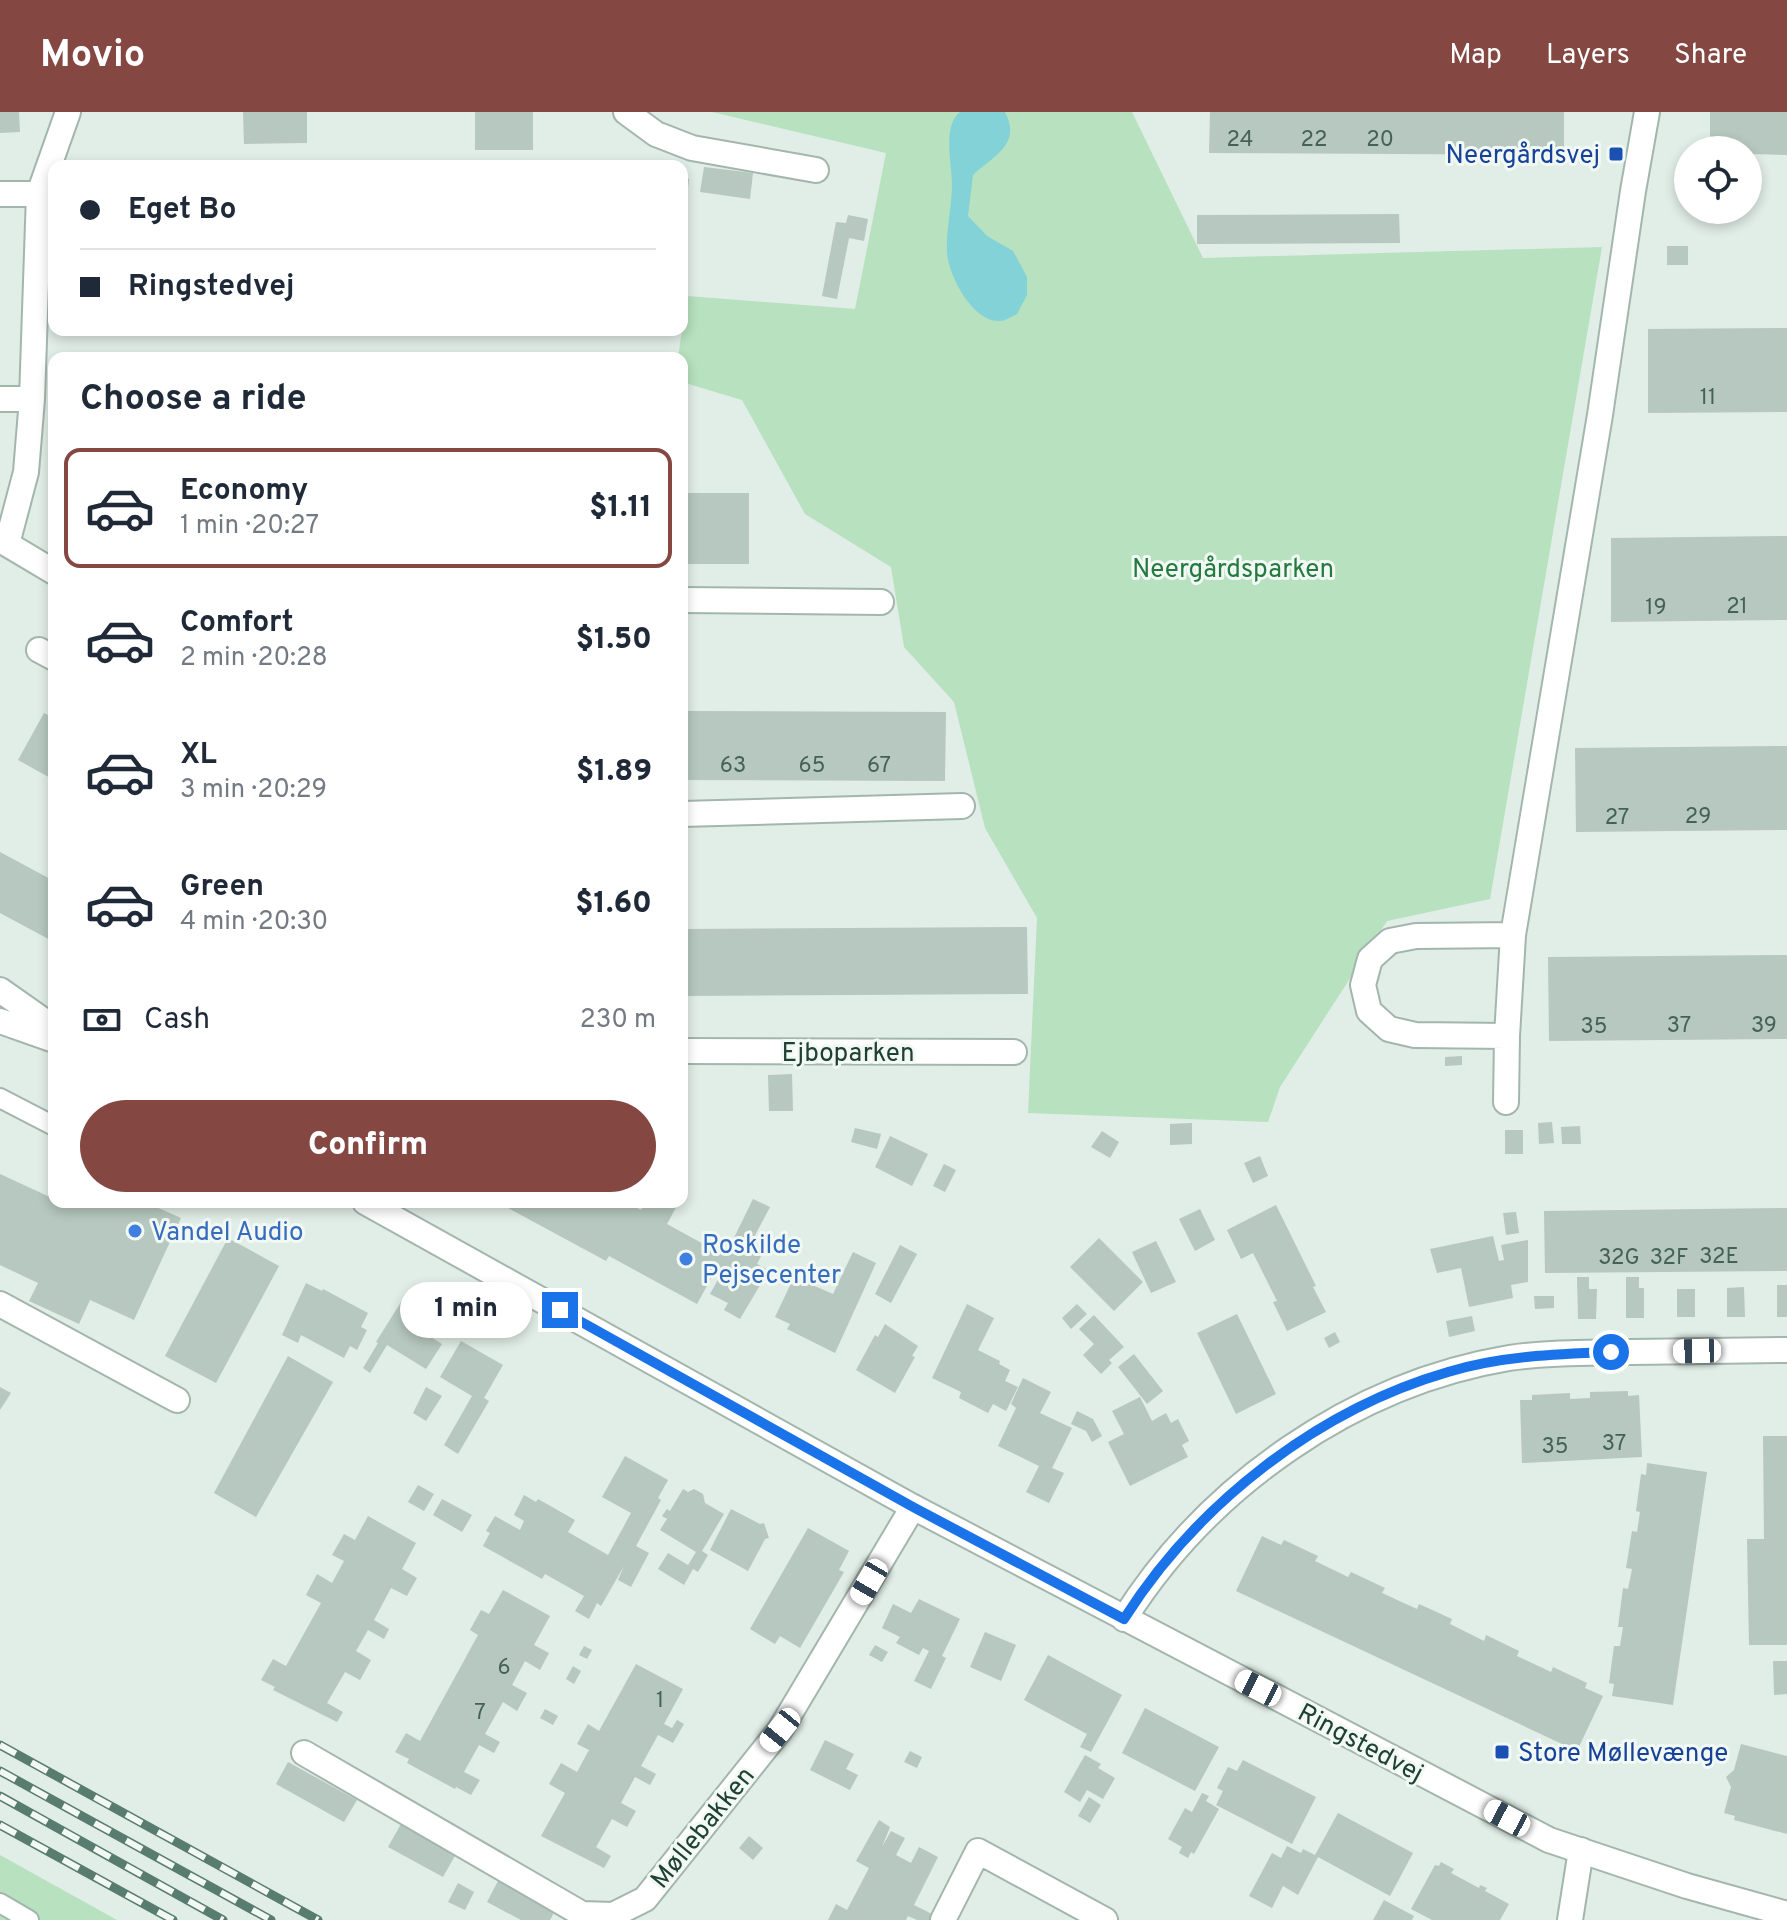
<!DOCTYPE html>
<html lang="en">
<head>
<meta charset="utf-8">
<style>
  :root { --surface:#fff; --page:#f2f2f3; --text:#1f2937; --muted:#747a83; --line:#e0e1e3; --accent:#844741 }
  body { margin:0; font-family:Overpass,sans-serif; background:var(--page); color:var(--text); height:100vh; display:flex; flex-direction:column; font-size:30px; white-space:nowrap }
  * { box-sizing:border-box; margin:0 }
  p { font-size:26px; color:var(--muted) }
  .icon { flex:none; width:44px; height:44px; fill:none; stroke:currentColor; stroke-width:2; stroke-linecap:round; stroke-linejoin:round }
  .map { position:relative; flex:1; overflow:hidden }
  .panel { position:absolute; left:48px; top:240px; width:640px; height:856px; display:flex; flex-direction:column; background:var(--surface); border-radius:16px; box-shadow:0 4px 12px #0003 }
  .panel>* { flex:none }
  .guide { position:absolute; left:48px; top:48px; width:640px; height:176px; border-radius:16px; box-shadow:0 4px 12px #0003; display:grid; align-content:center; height:176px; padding:0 32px; background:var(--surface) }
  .tools { position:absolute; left:1674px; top:24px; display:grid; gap:16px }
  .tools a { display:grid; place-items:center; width:88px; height:88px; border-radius:50%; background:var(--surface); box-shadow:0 4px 12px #0003; font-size:40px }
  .end { position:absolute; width:36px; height:36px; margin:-18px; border:10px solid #1a73e8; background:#fff; box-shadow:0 0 0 4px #fff }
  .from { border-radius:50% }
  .bubble { position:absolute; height:56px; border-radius:28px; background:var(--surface); box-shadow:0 4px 12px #0003; font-size:26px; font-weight:800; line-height:56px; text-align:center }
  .car { position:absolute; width:24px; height:48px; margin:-24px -12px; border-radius:10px; box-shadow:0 0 6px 2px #0007; background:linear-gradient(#fff 24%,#345 0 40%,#fff 0 76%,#345 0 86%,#fff 0) }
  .guide b { display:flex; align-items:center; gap:28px; height:76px; font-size:30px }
  .guide b+b { border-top:2px solid var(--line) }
  .guide i { width:20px; height:20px; background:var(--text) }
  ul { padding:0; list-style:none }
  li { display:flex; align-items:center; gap:24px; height:120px; margin:0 16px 12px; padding:0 16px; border:4px solid transparent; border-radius:16px }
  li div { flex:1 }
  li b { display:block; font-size:30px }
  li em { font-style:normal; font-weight:800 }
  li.selected { border-color:var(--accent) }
  li>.icon { width:72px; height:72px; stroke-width:1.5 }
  h2 { padding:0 32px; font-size:36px; line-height:96px }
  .pay { display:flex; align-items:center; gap:20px; height:88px; padding:0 32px; font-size:30px }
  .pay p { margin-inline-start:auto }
  .action { display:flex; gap:16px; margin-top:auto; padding:16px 32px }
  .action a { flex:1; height:92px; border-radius:48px; background:var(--accent); color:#fff; font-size:32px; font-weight:800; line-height:92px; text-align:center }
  header { display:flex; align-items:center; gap:48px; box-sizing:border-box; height:112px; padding:0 40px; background:var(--accent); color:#fff }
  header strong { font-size:38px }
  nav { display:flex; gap:44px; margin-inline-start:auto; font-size:28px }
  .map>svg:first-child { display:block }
  .green { fill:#b7e1bf }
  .water { fill:#82d2d8 }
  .building { fill:#b6c8bf }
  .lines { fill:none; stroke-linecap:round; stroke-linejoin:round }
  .service-casing { stroke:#a3b6ae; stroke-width:22 }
  .minor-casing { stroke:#a3b6ae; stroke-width:28 }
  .tertiary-casing { stroke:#a3b6ae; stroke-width:28 }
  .service { stroke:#fff; stroke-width:18 }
  .minor { stroke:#fff; stroke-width:24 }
  .tertiary { stroke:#fff; stroke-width:24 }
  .rail-casing { stroke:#597c70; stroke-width:9 }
  .rail { stroke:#f2f9f5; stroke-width:6; stroke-dasharray:18; stroke-linecap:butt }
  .route { stroke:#1a73e8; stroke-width:10 }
  .transit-dot { fill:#1a4fb4; stroke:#f2f9f5; stroke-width:3 }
  .shop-dot { fill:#3f7fe0; stroke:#f2f9f5; stroke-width:3 }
  .labels { text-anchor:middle; stroke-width:6; stroke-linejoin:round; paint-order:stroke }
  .number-label { font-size:22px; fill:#456257 }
  .transit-label { font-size:26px; fill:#164399; stroke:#f2f9f5; text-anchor:end }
  .park-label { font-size:26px; fill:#257b3f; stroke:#f2f9f5 }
  .street-label { font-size:26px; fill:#1f4034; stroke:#f2f9f5 }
  .shop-label { font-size:26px; fill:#366cbe; stroke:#f2f9f5; text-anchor:start }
</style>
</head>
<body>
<header>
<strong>Movio</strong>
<nav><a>Map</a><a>Layers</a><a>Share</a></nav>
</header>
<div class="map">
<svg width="1787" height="1808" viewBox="0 0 1787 1808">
  <rect width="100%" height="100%" fill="#e1ede7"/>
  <path class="green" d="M712,0h420l71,146 399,-11 -112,652 -103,22 -107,166 -12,35 -240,-9 9,-195 -52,-90 -31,-126 -50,-55 -13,-80 -86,-53 -63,-114 -60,-18v-24h-4l9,-62 168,13 31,-156z
    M0,1743l117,65h-117z"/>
  <path class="water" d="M960,0h45c17,33 -12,44 -32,63l-5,41 19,20 26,15 14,26v18l-10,19c-4,2 -12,7 -17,7 -27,2 -52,-46 -53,-69 -1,-22 5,-46 5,-68 0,-20 -10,-58 8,-72z"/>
  <path class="building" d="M0,0h19l1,20 -20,1z
    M243,0h64v31l-63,1z
    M475,0h58v38h-58z
    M1210,0h354v43l-355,-2z
    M1710,0h77v43l-39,-1v-4h-38z
    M704,55l49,6 -3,26 -50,-7z
    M682,66l7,1 -5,45h-2z
    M1399,102l1,29 -203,1v-29z
    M848,103l20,4 -4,22 -15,-3 -12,61 -15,-3 14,-74 10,1z
    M1667,134h21v19h-21z
    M1787,216v84l-139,1v-84z
    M682,381h67v71h-67z
    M1787,424v84l-176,2v-84z
    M682,599l264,1 -1,69 -263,-1z
    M44,601l10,5v62l-36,-20z
    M1787,634v84l-211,2 -1,-84z
    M0,740l54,29v61l-54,-29z
    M1027,815l1,67 -346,2v-67z
    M1787,843v84l-238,2 -1,-84z
    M1462,944v9l-17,1v-9z
    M792,962l1,37h-24l-1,-36z
    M1552,1010l2,21 -15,1 -1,-21z
    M1192,1011v21l-22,1v-21z
    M1580,1014l1,18h-19l-1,-17z
    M855,1016l26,6 -4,15 -26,-7z
    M1505,1018h18v24h-18z
    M1102,1019l17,11 -9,16 -19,-11z
    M890,1024l38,18 -16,32 -37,-19z
    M1260,1044l8,20 -15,7 -9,-20z
    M944,1052l12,6 -11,22 -12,-6z
    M0,1062l50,23 4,-10v15h91l36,16 -47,102 -44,-20 -11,24 -50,-23 9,-18 -38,-18z
    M753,1087l17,8 -19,36 13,7 -7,14 12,6 -29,49 -16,-9 4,-7 -18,-9 10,-18 -6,-3 -17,31 -88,-48 -3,5 -109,-59h129l15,8 5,-8h33l-12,22 58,32z
    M1276,1093l40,81 -3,1 13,25 -39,19 -14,-29 4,-1 -24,-48 -12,6 -14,-29z
    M1787,1096v63l-242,2 -1,-62z
    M1200,1097l15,31 -20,11 -16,-32z
    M1516,1100l3,21 -13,2 -3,-22z
    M1493,1124l6,25 5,-1 -3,-15 27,-5v42l-17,3 2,13 -44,9 -8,-39 -24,5 -7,-24z
    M228,1126l51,28 -63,117 -51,-27z
    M1099,1126l44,44 -29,29 -44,-44z
    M1156,1129l20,41 -25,11 -19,-41z
    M900,1133l17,9 -26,49 -16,-9z
    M853,1140l23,11 -41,90 -48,-24 3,-5 -15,-7 19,-40 39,17z
    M1577,1165h12v12h8l-1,30h-18z
    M1626,1165h13v11h5v30h-18z
    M306,1171l16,8 1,-2 45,24 -7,14 6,3 -10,20 -7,-4 -6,12 -43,-23 -3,8 -16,-8z
    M1777,1173h10v32h-10z
    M1744,1175l1,30h-18v-29z
    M1677,1177h18v28h-18z
    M1534,1184h20v12l-19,1z
    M401,1190l37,23 -7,12 11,7 -16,25 -39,-24 -17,28 -7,-5 15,-25 -2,-1z
    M967,1192l27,14 -16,32 22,11 -1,3 11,6 -5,11 13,6 -12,24 -13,-7 -5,9 -29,-15 2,-6 -29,-14z
    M1077,1192l10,10 -16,15 -9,-11z
    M1237,1202l39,80 -40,20 -39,-81z
    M1094,1203l30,32 -15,13 3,3 -11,11 -18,-19 11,-11 -15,-15z
    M1472,1204l3,15 -26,6 -3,-16z
    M885,1212l33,22 -6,10 3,1 -20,36 -39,-23 19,-35 3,2z
    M1335,1220l5,10 -11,6 -5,-10z
    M461,1229l42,24 -19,33 5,3 -31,53 -14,-9 28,-49 -32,-19z
    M1134,1242l29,37 -16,13 -29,-37z
    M288,1244l45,26 -77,135 -42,-24z
    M1023,1266l28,14 -11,21 32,15 -20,40 12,5 -15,30 -23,-11 13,-26 -41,-20 18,-38 -5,-4z
    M0,1275l11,6 -11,17z
    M426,1275l16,9 -16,25 -13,-8z
    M1628,1279v5l11,-1 3,62 -120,6 -2,-63h12v-5l38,-2v6l20,-1v-6z
    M1140,1285l12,24 14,-8 5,10 7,-4 11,22 -7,4 6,12 -58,29 -22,-44 16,-8 -12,-23z
    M1077,1299l16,8 9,17 -10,6 -6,-11 -15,-7z
    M1763,1324h24v209h-38l-2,-106h17z
    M625,1344l43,24 -10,18 3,2 -25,46 13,7 -18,34 -13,-7 6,-14 -23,40 -4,-3 -8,16 -14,-8 9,-15 -39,-22 -3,5 -59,-33 7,-13 -4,-2 9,-15 25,14 4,-9 -10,-6 10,-20 12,7 2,-3 37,21 -7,12 40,23 23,-42 -29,-16z
    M1647,1351l60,9 -34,233 -61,-9 2,-12 -5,-1 5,-37h6l3,-19h-5l5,-39 5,1 4,-20 -6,-1 6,-37 5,1 3,-20 -4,-1 5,-37 5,1z
    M418,1373l16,9 -10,17 -16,-9z
    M683,1377l5,3 6,-3 9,5 2,9 19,11 -22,37 6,4 -10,17 -5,-3 -9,16 -26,-16 10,-16 20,12 8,-13 -36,-22 7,-11 -5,-3 5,-7 3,2z
    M442,1387l30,16 -10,17 -29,-17z
    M731,1397l29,15 4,-1 5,15 -4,1 -17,32 -38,-21z
    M368,1404l48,27 -14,26 15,9 -10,18 -16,-8 -17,32 15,9 -5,10 -16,-9 -12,21 15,9 -11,20 -15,-8 -18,31 16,9 -6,10 -64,-32 2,-3 -14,-7 12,-21 13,7 35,-63 -15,-8 11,-21 15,9 12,-22 -12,-6 12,-21 11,6z
    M808,1416l41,23 -10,19 5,2 -44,76 -20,-12 -5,8 -25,-15z
    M1262,1424l19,9 3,-5 34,16 -3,5 33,16 3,-5 34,16 -3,5 35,16 2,-5 33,15 -2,5 34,17 2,-6 33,16 -2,5 34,16 2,-5 34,16 -2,5 18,8 -26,55 -341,-160z
    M503,1478l47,26 -16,29 15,8 -9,17 -15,-9 -13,24 15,8 -10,18 -14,-9 -18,32 15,8 -6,11 -15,-8 -15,27 16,8 -9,15 -15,-8 -1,2 -48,-26 2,-4 -14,-7 11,-19 14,8 58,-106 -8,-5 11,-20 8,4z
    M919,1487l41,20 -18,37 4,2 -15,31 -17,-8 15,-30 -6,-3 -4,7 -23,-12 4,-6 -18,-9 11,-24 18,9z
    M985,1520l31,13 -15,36 -31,-14z
    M875,1533l13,7 -6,10 -13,-7z
    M584,1534l8,4 -5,9 -8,-4z
    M1048,1543l74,40 -31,57 -11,-5 7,-13 -63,-34z
    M1773,1549h14v33l-13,1z
    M636,1552l47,25 -19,35 8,4 5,-8 7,4 -11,19 -15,-8 -17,31 15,8 -6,11 -15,-8 -14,26 15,8 -9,16 -15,-8 -16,28 15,9 -7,12 -63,-32 24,-43 -16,-9 12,-21 16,9 12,-22 -12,-6 11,-20 11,7z
    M573,1554l8,5 -7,13 -8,-5z
    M1145,1596l74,39 -24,44 -73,-38z
    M545,1597l13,7 -5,9 -13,-7z
    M825,1628l29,14 -8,15 12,6 -8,15 -40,-20z
    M1741,1632l46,12v78l-53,-14 1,-4 -11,-3 7,-26 -5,-10 8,-7z
    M910,1639l12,6 -5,11 -13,-6z
    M1085,1643l16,9 -3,4 17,10 -12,21 -16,-9 -7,12 -16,-10z
    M1243,1648l73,37 -24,47 -76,-39 7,-14 -6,-3 11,-21 9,4z
    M288,1650l69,38 -13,22 -68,-38z
    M1202,1681l7,3 -3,5 13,8 -25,45 -3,-2 -3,6 -9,-5 3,-6 -14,-8 17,-31 7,4z
    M1089,1685l12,8 -11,18 -12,-7z
    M1338,1701l75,40 -23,43 -72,-39 -20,38 -15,-9 -11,22 -23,-12 23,-43 9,5 6,-12 14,7 2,-4 12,6z
    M879,1708l11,7 -8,20 9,-16 14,7 -9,17 15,8 8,-16 19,10 -24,48 20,10 -2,5h-15l-9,-4 -2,4h-78l8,-16 11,6 22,-42 -13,-7z
    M401,1712l55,30 -13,23 -55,-30z
    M749,1724l14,12 -10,12 -14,-12z
    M1441,1750l13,7 -3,4 28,15 1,-3 7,3 -2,3 24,13 -9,16h-68l-21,-11 24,-44 4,1z
    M499,1767l57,30 -6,11h-29l-34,-18z
    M458,1771l16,9 -9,18 -17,-8z
    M1384,1788l30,16 -2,4h-39z"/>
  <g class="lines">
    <g class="service-casing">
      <path id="service" d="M0,986l54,28
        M0,1791l29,17"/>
    </g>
    <g class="minor-casing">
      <path id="minor" d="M626,0l30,22 36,14 124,22
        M0,82h39
        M0,287h32
        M54,460l-47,-28 19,-72 6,-73 7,-205 29,-82
        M682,488l199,2
        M39,538l15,8
        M682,702l280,-8
        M1507,924l-92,-1 -26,-6 -20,-18 -6,-26 7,-26 20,-18 26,-5 97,-1
        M682,939l332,1
        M1506,990l1,-66 6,-101 87,-520 33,-224 14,-79
        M0,1192l177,96
        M1124,1507c84,-133 229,-235 385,-261 39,-6 81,-5 121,-6 52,-1 105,-1 157,-2
        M304,1641l278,161 31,1 32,-16 135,-169 133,-223
        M943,1808l35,-69 127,69
        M1570,1808l11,-70"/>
    </g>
    <g class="tertiary-casing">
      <path id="tertiary" d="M0,878l54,38
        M0,909l54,19
        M365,1090l548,305 636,333 138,46 100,28"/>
    </g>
    <use href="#service" class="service"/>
    <use href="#minor" class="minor"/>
    <use href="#tertiary" class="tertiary"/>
    <g class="rail-casing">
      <path id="rail" d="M0,1633l318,175
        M0,1659l271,149
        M0,1684l223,124
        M0,1713l173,95"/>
    </g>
    <use href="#rail" class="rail"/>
  </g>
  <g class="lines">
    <path class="route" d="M560,1198l353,197 211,112c73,-115 193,-209 324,-247 53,-16 109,-18 163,-20"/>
  </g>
  <g class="transit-dot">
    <rect x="1608" y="34" width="16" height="16" rx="4"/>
    <rect x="1494" y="1632" width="16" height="16" rx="4"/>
  </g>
  <g class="shop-dot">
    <circle cx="135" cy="1119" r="8"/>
    <circle cx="686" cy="1147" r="8"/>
  </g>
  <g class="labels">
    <g class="number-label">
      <text x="1240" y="34">24</text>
      <text x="1314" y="34">22</text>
      <text x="1380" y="34">20</text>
      <text x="1708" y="292">11</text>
      <text x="1737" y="501">21</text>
      <text x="1656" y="502">19</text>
      <text x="733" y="660">63</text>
      <text x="812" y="660">65</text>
      <text x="879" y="660">67</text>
      <text x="1698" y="711">29</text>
      <text x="1617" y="712">27</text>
      <text x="1679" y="920">37</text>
      <text x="1764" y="920">39</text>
      <text x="1594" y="921">35</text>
      <text x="1719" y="1151">32E</text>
      <text x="1619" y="1152">32G</text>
      <text x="1669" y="1152">32F</text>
      <text x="1614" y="1338">37</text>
      <text x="1555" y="1341">35</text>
      <text x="504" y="1562">6</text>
      <text x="660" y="1595">1</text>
      <text x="480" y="1607">7</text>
    </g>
    <g class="transit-label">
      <text x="1600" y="51">Neergårdsvej</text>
      <text x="1518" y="1649" text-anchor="start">Store Møllevænge</text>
    </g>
    <g class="park-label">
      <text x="1233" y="465">Neergårdsparken</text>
    </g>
    <g class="street-label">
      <text x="848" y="949">Ejboparken</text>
      <text transform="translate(1361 1630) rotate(28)" y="9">Ringstedvej</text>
      <text transform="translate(702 1715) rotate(-51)" y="9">Møllebakken</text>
    </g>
    <g class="shop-label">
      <text x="151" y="1128">Vandel Audio</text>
      <text x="702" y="1141">Roskilde<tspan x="702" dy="30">Pejsecenter</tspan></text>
    </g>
  </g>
</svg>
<div class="tools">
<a><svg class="icon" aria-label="locate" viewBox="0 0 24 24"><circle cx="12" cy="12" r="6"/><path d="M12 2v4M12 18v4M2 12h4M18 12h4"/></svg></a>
</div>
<i class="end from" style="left:1611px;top:1240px"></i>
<i class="end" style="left:560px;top:1198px"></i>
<div class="bubble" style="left:400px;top:1170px;width:132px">1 min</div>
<i class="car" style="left:1697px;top:1239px;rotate:269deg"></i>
<i class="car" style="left:869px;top:1470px;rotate:210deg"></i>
<i class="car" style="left:1258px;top:1576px;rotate:297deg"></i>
<i class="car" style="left:780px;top:1618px;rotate:219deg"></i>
<i class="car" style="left:1507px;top:1706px;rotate:298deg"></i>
<div class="guide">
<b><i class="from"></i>Eget Bo</b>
<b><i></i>Ringstedvej</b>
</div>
<section class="panel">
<h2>Choose a ride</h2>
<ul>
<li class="selected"><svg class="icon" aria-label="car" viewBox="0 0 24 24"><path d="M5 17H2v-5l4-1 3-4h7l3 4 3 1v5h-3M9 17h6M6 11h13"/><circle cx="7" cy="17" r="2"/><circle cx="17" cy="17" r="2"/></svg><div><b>Economy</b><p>1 min · 20:27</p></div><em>$1.11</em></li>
<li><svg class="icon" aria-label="car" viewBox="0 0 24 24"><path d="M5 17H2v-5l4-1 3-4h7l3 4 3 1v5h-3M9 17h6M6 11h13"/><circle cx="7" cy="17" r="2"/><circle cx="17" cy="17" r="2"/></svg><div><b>Comfort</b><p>2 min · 20:28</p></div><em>$1.50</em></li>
<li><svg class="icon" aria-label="car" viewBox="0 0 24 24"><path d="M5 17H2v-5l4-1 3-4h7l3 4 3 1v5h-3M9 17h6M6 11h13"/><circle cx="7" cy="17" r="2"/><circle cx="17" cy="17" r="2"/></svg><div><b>XL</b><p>3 min · 20:29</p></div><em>$1.89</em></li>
<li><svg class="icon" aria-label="car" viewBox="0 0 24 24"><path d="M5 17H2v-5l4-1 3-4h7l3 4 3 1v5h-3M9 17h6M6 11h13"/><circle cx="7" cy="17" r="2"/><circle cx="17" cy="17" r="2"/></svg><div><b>Green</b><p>4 min · 20:30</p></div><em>$1.60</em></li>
</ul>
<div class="pay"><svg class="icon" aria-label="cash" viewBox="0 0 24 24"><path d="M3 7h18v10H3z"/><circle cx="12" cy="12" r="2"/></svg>Cash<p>230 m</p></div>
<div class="action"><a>Confirm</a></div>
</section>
</div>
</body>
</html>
